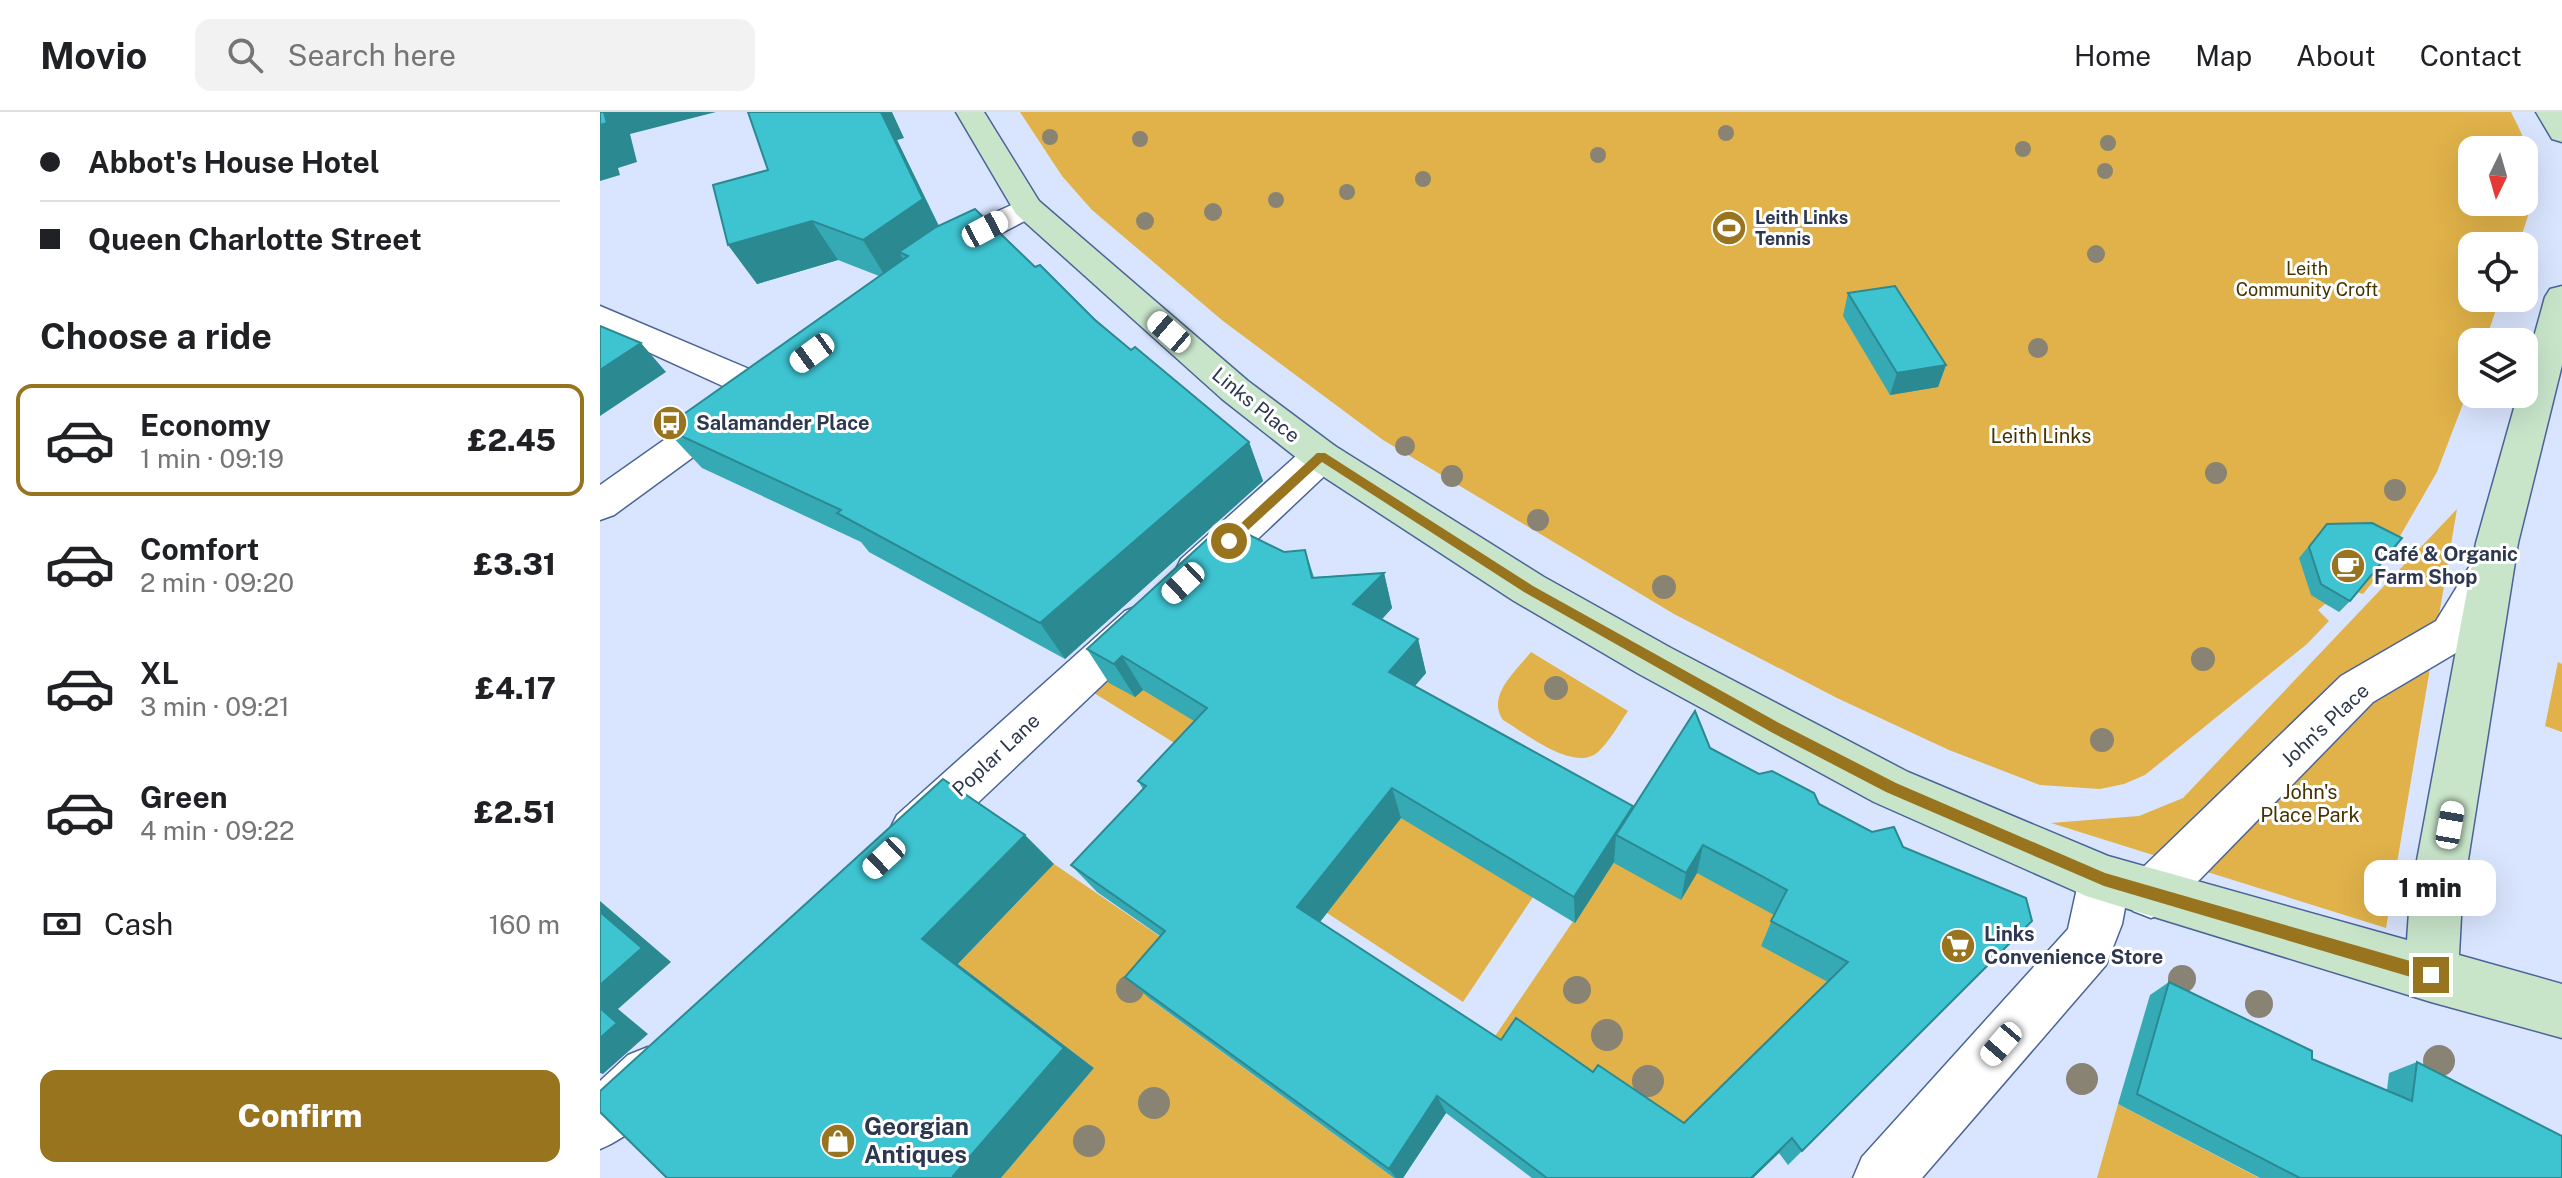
<!DOCTYPE html>
<html lang="en">
<head>
<meta charset="utf-8">
<style>
  :root { --surface:#fff; --page:#f2f2f2; --text:#202124; --muted:#757577; --line:#e0e0e0; --accent:#98741e }
  body { margin:0; font-family:"Public Sans",sans-serif; background:var(--page); color:var(--text); height:100vh; display:flex; flex-direction:column; font-size:30px; white-space:nowrap }
  * { box-sizing:border-box; margin:0 }
  p { font-size:26px; color:var(--muted) }
  .icon { flex:none; width:44px; height:44px; fill:none; stroke:currentColor; stroke-width:2; stroke-linecap:round; stroke-linejoin:round }
  .map { position:relative; flex:1; overflow:hidden }
  .drawer { display:flex; flex-direction:column; background:var(--surface); width:600px }
  .drawer>* { flex:none }
  .guide { display:grid; align-content:center; height:176px; padding:0 40px; background:var(--surface) }
  .needle { width:52px; rotate:185deg }
  .fabs { position:absolute; left:1858px; top:24px; display:grid; gap:16px }
  .fabs a { display:grid; place-items:center; width:80px; height:80px; border-radius:16px; background:var(--surface); box-shadow:0 8px 32px #0002; font-size:40px }
  .end { position:absolute; width:36px; height:36px; margin:-18px; border:10px solid #98741e; background:#fff; box-shadow:0 0 0 4px #fff }
  .from { border-radius:50% }
  .bubble { position:absolute; height:56px; border-radius:16px; background:var(--surface); box-shadow:0 8px 32px #0002; font-size:26px; font-weight:800; line-height:56px; text-align:center }
  .car { position:absolute; width:24px; height:48px; margin:-24px -12px; border-radius:10px; box-shadow:0 0 6px 2px #0007; background:linear-gradient(#fff 24%,#345 0 40%,#fff 0 76%,#345 0 86%,#fff 0) }
  .guide b { display:flex; align-items:center; gap:28px; height:76px; font-size:30px }
  .guide b+b { border-top:2px solid var(--line) }
  .guide i { width:20px; height:20px; background:var(--text) }
  ul { padding:0; list-style:none }
  li { display:flex; align-items:center; gap:24px; height:112px; margin:0 16px 12px; padding:0 24px; border:4px solid transparent; border-radius:16px }
  li div { flex:1 }
  li b { display:block; font-size:30px }
  li em { font-style:normal; font-weight:800 }
  li.selected { border-color:var(--accent) }
  li>.icon { width:72px; height:72px; stroke-width:1.5 }
  h2 { padding:0 40px; font-size:36px; line-height:96px }
  .pay { display:flex; align-items:center; gap:20px; height:88px; padding:0 40px; font-size:30px }
  .pay p { margin-inline-start:auto }
  .primary-button { display:flex; gap:16px; margin-top:auto; padding:16px 40px }
  .primary-button a { flex:1; height:92px; border-radius:16px; background:var(--accent); color:#fff; font-size:32px; font-weight:800; line-height:92px; text-align:center }
  header { display:flex; align-items:center; gap:48px; box-sizing:border-box; height:112px; padding:0 40px; background:var(--surface); border-bottom:2px solid var(--line) }
  header strong { font-size:38px }
  nav { display:flex; gap:44px; margin-inline-start:auto; font-size:28px }
  .search { width:560px; height:72px; background:var(--page); display:flex; align-items:center; gap:20px; box-sizing:border-box; padding:0 28px; border-radius:16px; color:var(--muted); font-size:30px }
  main { display:flex; flex:1; min-height:0 }
  .map>svg:first-child { display:block }
  .green { fill:#e0b249; fill-rule:evenodd }
  .lines { fill:none; stroke-linecap:round; stroke-linejoin:round }
  .street-casing { stroke:#4a6399; stroke-width:3 }
  .secondary-casing { stroke:#4a6399; stroke-width:3 }
  .street { fill:#fff; fill-rule:evenodd }
  .secondary { fill:#c8e5ca; fill-rule:evenodd }
  .tree { fill:#888372 }
  .wall { fill:#35a9b4; fill-rule:evenodd }
  .shaded-wall { fill:#2b8992 }
  .building { fill:#3ec4d1; stroke:#2b8992; stroke-width:2 }
  .route { fill:#98741e }
  .labels { text-anchor:middle; stroke-width:6; stroke-linejoin:round; paint-order:stroke }
  .far-poi-label { font-size:18px; font-weight:bold; fill:#2d3850; stroke:#fff; text-anchor:start }
  .far-park-label { font-size:18px; fill:#463300; stroke:#fff }
  .street-label { font-size:20px; fill:#2d3850; stroke:#fff }
  .poi-label { font-size:20px; font-weight:bold; fill:#2d3850; stroke:#fff; text-anchor:start }
  .park-label { font-size:20px; fill:#463300; stroke:#fff }
  .near-poi-label { font-size:24px; font-weight:bold; fill:#2d3850; stroke:#fff; text-anchor:start }
</style>
</head>
<body>
<header>
<strong>Movio</strong>
<div class="search"><svg class="icon" aria-label="search" viewBox="0 0 24 24"><circle cx="10" cy="10" r="6"/><path d="M15 15l6 6"/></svg>Search here</div>
<nav><a>Home</a><a>Map</a><a>About</a><a>Contact</a></nav>
</header>
<main>
<section class="drawer">
<div class="guide">
<b><i class="from"></i>Abbot's House Hotel</b>
<b><i></i>Queen Charlotte Street</b>
</div>
<h2>Choose a ride</h2>
<ul>
<li class="selected"><svg class="icon" aria-label="car" viewBox="0 0 24 24"><path d="M5 17H2v-5l4-1 3-4h7l3 4 3 1v5h-3M9 17h6M6 11h13"/><circle cx="7" cy="17" r="2"/><circle cx="17" cy="17" r="2"/></svg><div><b>Economy</b><p>1 min · 09:19</p></div><em>£2.45</em></li>
<li><svg class="icon" aria-label="car" viewBox="0 0 24 24"><path d="M5 17H2v-5l4-1 3-4h7l3 4 3 1v5h-3M9 17h6M6 11h13"/><circle cx="7" cy="17" r="2"/><circle cx="17" cy="17" r="2"/></svg><div><b>Comfort</b><p>2 min · 09:20</p></div><em>£3.31</em></li>
<li><svg class="icon" aria-label="car" viewBox="0 0 24 24"><path d="M5 17H2v-5l4-1 3-4h7l3 4 3 1v5h-3M9 17h6M6 11h13"/><circle cx="7" cy="17" r="2"/><circle cx="17" cy="17" r="2"/></svg><div><b>XL</b><p>3 min · 09:21</p></div><em>£4.17</em></li>
<li><svg class="icon" aria-label="car" viewBox="0 0 24 24"><path d="M5 17H2v-5l4-1 3-4h7l3 4 3 1v5h-3M9 17h6M6 11h13"/><circle cx="7" cy="17" r="2"/><circle cx="17" cy="17" r="2"/></svg><div><b>Green</b><p>4 min · 09:22</p></div><em>£2.51</em></li>
</ul>
<div class="pay"><svg class="icon" aria-label="cash" viewBox="0 0 24 24"><path d="M3 7h18v10H3z"/><circle cx="12" cy="12" r="2"/></svg>Cash<p>160 m</p></div>
<div class="primary-button"><a>Confirm</a></div>
</section>
<div class="map">
<svg width="1962" height="1066" viewBox="0 0 1962 1066">
  <rect width="100%" height="100%" fill="#d9e5fe"/>
  <path class="green" d="M420,0h1491c30,59 29,72 7,134h-46v52h28l-15,44h-13v38l-35,92 -41,71 -20,26 5,3 -18,22 -6,-2 -17,19 -15,-7 -7,6 11,11 -22,23 -162,131 -21,9 -24,5 -60,-4 -91,-35 -112,-52 -163,-84 -291,-174 -160,-119 -131,-111 -30,-34zM1872,38h52v52h-52z
    M1857,397l-71,419 -335,-105 88,-7 44,-18z
    M931,540l97,59c-9,13 -18,30 -30,41 -24,21 -73,-19 -95,-32 -17,-24 13,-49 28,-68z
    M1958,550l4,2v68l-17,-6z
    M515,561l189,43 229,181 -70,105 -136,-89 -122,-151 -111,-69z
    M1016,746l82,14 166,91 -182,171 -195,-86z
    M454,752l133,91 -36,45 243,178h-393l93,-110 -136,-104z
    M1518,992l141,74h-162z"/>
  <g class="lines">
    <g class="street-casing">
      <path id="street" d="M427,86l11,2 5,7 -5,7 -42,22 -41,30 -12,3 -12,-3 -4,-7 4,-7 43,-30z
        M0,194l175,74 5,9 -5,9 -13,3 -13,-3 -149,-68z
        M131,286l13,4 6,9 -6,9 -130,95 -14,5v-35l118,-83z
        M721,330l14,4 5,10 -5,10 -124,117 -15,4 -15,-4 -6,-12 6,-12 126,-113z
        M1894,434l15,5 6,11 -49,85 -93,55 -204,209 -18,7 -18,-7 -6,-14 -5,27 -16,41 -184,213h-69l9,-21 206,-228 11,-50 7,-17 18,-7 18,7 7,17 -1,9 5,-11 208,-201 95,-55 43,-70z
        M540,493l15,6 7,12 -7,12 -224,212 -17,7 -17,-7 -8,-16 8,-16 228,-204z
        M48,935l20,8 8,20c-13,32 -44,61 -76,74v-68l28,-26z"/>
    </g>
    <g class="secondary-casing">
      <path id="secondary" d="M356,0h28l55,89 209,180 87,65 209,131 127,71 237,124 200,84 299,84 3,-42 66,-355 42,-149h6v-21l21,-76 5,-8 12,-3v79l-44,178 -56,355 -3,57 103,29v54l-131,-36 -345,-106 -212,-94 -235,-128 -125,-73 -207,-135 -85,-67 -206,-185z
        M1936,0h26v30l-10,-3z"/>
    </g>
    <use href="#street" class="street"/>
    <use href="#secondary" class="secondary"/>
  </g>
  <g class="tree">
    <circle cx="1126" cy="21" r="8"/>
    <circle cx="450" cy="25" r="8"/>
    <circle cx="540" cy="27" r="8"/>
    <circle cx="1508" cy="31" r="8"/>
    <circle cx="1423" cy="37" r="8"/>
    <circle cx="998" cy="43" r="8"/>
    <circle cx="1505" cy="59" r="8"/>
    <circle cx="823" cy="67" r="8"/>
    <circle cx="747" cy="80" r="8"/>
    <circle cx="676" cy="88" r="8"/>
    <circle cx="613" cy="100" r="9"/>
    <circle cx="545" cy="109" r="9"/>
    <circle cx="1496" cy="142" r="9"/>
    <circle cx="1438" cy="236" r="10"/>
    <circle cx="805" cy="334" r="10"/>
    <circle cx="1616" cy="361" r="11"/>
    <circle cx="852" cy="364" r="11"/>
    <circle cx="1795" cy="378" r="11"/>
    <circle cx="938" cy="408" r="11"/>
    <circle cx="1064" cy="475" r="12"/>
    <circle cx="1603" cy="547" r="12"/>
    <circle cx="956" cy="576" r="12"/>
    <circle cx="1502" cy="628" r="12"/>
    <circle cx="1582" cy="867" r="14"/>
    <circle cx="530" cy="877" r="14"/>
    <circle cx="977" cy="878" r="14"/>
    <circle cx="1659" cy="892" r="14"/>
    <circle cx="1007" cy="923" r="16"/>
    <circle cx="1839" cy="949" r="16"/>
    <circle cx="1482" cy="967" r="16"/>
    <circle cx="1048" cy="969" r="16"/>
    <circle cx="554" cy="991" r="16"/>
    <circle cx="489" cy="1029" r="16"/>
  </g>
  <path class="wall" d="M304,26l-7,2 42,86 96,41 96,83 118,92 14,39 -198,178 -196,-107 -8,-10 -159,-74 -38,-40 215,-152 -41,-16 -81,24 -44,-99z
    M1248,181l98,72 -8,22 -48,8 -47,-79z
    M1727,412l23,77 -11,11 -28,-17 -12,-37z
    M705,438l9,27 70,-4 8,35 -10,11 36,20 8,34 -12,13 219,122 77,-60 193,99 129,74 -244,244 -9,-12 -26,25h-221l-86,-65 -43,65h-9l-244,-179 -25,-22 35,-41 -63,-44 -26,-27 72,-76 -5,-8 56,-60 -51,-31 -8,7 -26,-14 -22,-34 197,-97zM801,706l174,105 39,-61v1l67,37 16,-27 77,42 -13,31 67,36 -144,141 -91,-51 -92,-32 -181,-118z
    M1569,870l143,77 75,31 2,-17 28,-11 145,116h-302l-142,-74 32,-109z"/>
  <path class="shaded-wall" d="M4,0h112l-86,22 7,28 -19,6 2,7 -20,6v-56z
    M281,0h11l12,26 -7,2 48,99 -37,17 -9,-4 8,14 -20,13 -24,-39z
    M212,109l26,39 -81,24 -29,-39z
    M41,231l25,29 -66,44v-46z
    M1346,253l-8,22 -48,8 7,-22z
    M649,330l14,39 -198,178 -25,-36z
    M784,461l8,35 -28,31 -11,-35z
    M818,527l8,34 -28,33 -9,-34z
    M522,544l21,34 -8,7 -21,-33z
    M792,676l9,30 -89,114 -15,-25z
    M1033,694l-17,29 -2,27 -39,61 -1,-26z
    M425,723l29,29 -96,100 136,104 -93,110h-45l-3,-2 -31,-237z
    M1103,733l-6,28 -16,27 5,-27z
    M0,789l71,61 -53,47 30,25 -45,40 -3,-1z
    M1432,809l-24,25 -220,219z
    M837,984l9,17 -43,65h-7l-7,-9z
    M1192,1026l-13,15 -26,25h-2z"/>
  <path class="building" d="M0,0h4l3,11 -7,2z
    M148,0h133l42,87 -60,41 -51,-19 -84,24 -15,-60 55,-15z
    M375,97l60,58 5,-2 55,55 36,30 4,-3 114,95 -209,181 -203,-110 4,-3 -177,-82 244,-172 -9,-4 37,-25z
    M1295,174l51,79 -49,8 -49,-80z
    M0,214l41,17 -41,27z
    M625,411l59,29 21,-2 7,28 72,-5 -31,31 65,35 -29,33 244,134 -59,91 -182,-109 -95,119 204,133 15,-22 77,54 5,-7 86,58 164,-161 -77,-41 16,-31 -42,-23 -42,-22 -17,28 -70,-38 79,-124 15,37 49,26 13,-3 42,22 5,11 53,28 22,-5 9,20 123,51 6,23 -230,230 -10,-13 -41,40h-204l-110,-82 -48,73 -264,-192 40,-46 -94,-66 75,-79 -8,-5 69,-73 -85,-52 -8,8 -27,-15z
    M1772,411l30,15 -52,63 -29,-17 -12,-37 18,-23z
    M343,667l82,56 -103,104 142,109 -111,128 3,2h-289l-67,-66v-21z
    M0,800l42,36 -42,37z
    M1569,870l143,69v8l100,42 5,-39 145,74v42h-262l-163,-84z
    M0,896l17,15 -17,15z"/>
  <path class="route" d="M717,341h8l208,133 248,138 115,59 209,90 326,94 8,8 -3,6 -5,2 -327,-97 -218,-94 -115,-60 -247,-140 -202,-130 -89,82h-8v-6z"/>
  <defs>
    <g id="stadium-disc" transform="scale(1.8)"><circle r="9.5" fill="#98741e" stroke="#fff"/><path d="M0-5a6.5 5 0 1 0 0 10a6.5 5 0 1 0 0-10ZM-3.5-1.8h7v3.6h-7Z" fill="#fff"/></g>
    <g id="bus-disc" transform="scale(1.8)"><circle r="9.5" fill="#98741e" stroke="#fff"/><path d="M-5-6H5V4H4V6H2V4H-2V6H-4V4H-5ZM-3.5-4V0h7V-4ZM-3.5 1.2v1.5H-2V1.2ZM2 1.2v1.5H3.5V1.2Z" fill="#fff"/></g>
    <g id="cafe-disc" transform="scale(1.8)"><circle r="9.5" fill="#98741e" stroke="#fff"/><path d="M-5.5-4.5H6V0H3Q3 3.5 0 3.5H-2.5Q-5.5 3.5-5.5 0ZM3-3.2v2h1.7v-2ZM-6 4.5H4V6H-6Z" fill="#fff"/></g>
    <g id="supermarket-disc" transform="scale(1.8)"><circle r="9.5" fill="#98741e" stroke="#fff"/><path d="M-6-5.5h2.5l.6 2H6L4.5 2H-2.5L-4.4-4H-6ZM-1.5 3.2a1.3 1.3 0 1 0 .1 0ZM3 3.2a1.3 1.3 0 1 0 .1 0Z" fill="#fff"/></g>
    <g id="shop-disc" transform="scale(1.8)"><circle r="9.5" fill="#98741e" stroke="#fff"/><path d="M-5-2.5h2.3a2.7 3.5 0 0 1 5.4 0H5L5.5 6h-11ZM-1.5-2.5h3a1.5 2.3 0 0 0-3 0Z" fill="#fff"/></g>
  </defs>
  <g fill-rule="evenodd">
    <use href="#stadium-disc" x="1129" y="116"/>
    <use href="#bus-disc" x="70" y="311"/>
    <use href="#cafe-disc" x="1748" y="454"/>
    <use href="#supermarket-disc" x="1358" y="834"/>
    <use href="#shop-disc" x="238" y="1029"/>
  </g>
  <g class="labels">
    <g class="far-poi-label">
      <text x="1155" y="112">Leith Links<tspan x="1155" dy="21">Tennis</tspan></text>
    </g>
    <g class="far-park-label">
      <text x="1707" y="163">Leith<tspan x="1707" dy="21">Community Croft</tspan></text>
    </g>
    <g class="street-label">
      <text transform="translate(656 293) rotate(39)" y="7">Links Place</text>
      <text transform="translate(1725 613) rotate(-43)" y="7">John's Place</text>
      <text transform="translate(396 643) rotate(-43)" y="7">Poplar Lane</text>
    </g>
    <g class="poi-label">
      <text x="96" y="318">Salamander Place</text>
      <text x="1774" y="449">Café &amp; Organic<tspan x="1774" dy="23">Farm Shop</tspan></text>
      <text x="1384" y="829">Links<tspan x="1384" dy="23">Convenience Store</tspan></text>
    </g>
    <g class="park-label">
      <text x="1441" y="331">Leith Links</text>
      <text x="1710" y="687">John's<tspan x="1710" dy="23">Place Park</tspan></text>
    </g>
    <g class="near-poi-label">
      <text x="264" y="1023">Georgian<tspan x="264" dy="28">Antiques</tspan></text>
    </g>
  </g>
</svg>
<div class="fabs">
<a><svg class="needle" viewBox="-14 -14 28 28"><path d="M0-13l5 13h-10z" fill="#e53935"/><path d="M0 13l5-13h-10z" fill="#757577"/></svg></a>
<a><svg class="icon" aria-label="locate" viewBox="0 0 24 24"><circle cx="12" cy="12" r="6"/><path d="M12 2v4M12 18v4M2 12h4M18 12h4"/></svg></a>
<a><svg class="icon" aria-label="layers" viewBox="0 0 24 24"><path d="M12 4l9 5-9 5-9-5zM3 14l9 5 9-5"/></svg></a>
</div>
<i class="end from" style="left:629px;top:429px"></i>
<i class="end" style="left:1831px;top:863px"></i>
<div class="bubble" style="left:1764px;top:748px;width:132px">1 min</div>
<i class="car" style="left:385px;top:117px;rotate:62deg"></i>
<i class="car" style="left:569px;top:220px;rotate:311deg"></i>
<i class="car" style="left:212px;top:241px;rotate:234deg"></i>
<i class="car" style="left:583px;top:471px;rotate:227deg"></i>
<i class="car" style="left:1850px;top:713px;rotate:10deg"></i>
<i class="car" style="left:284px;top:746px;rotate:227deg"></i>
<i class="car" style="left:1401px;top:932px;rotate:221deg"></i>
</div>
</main>
</body>
</html>
